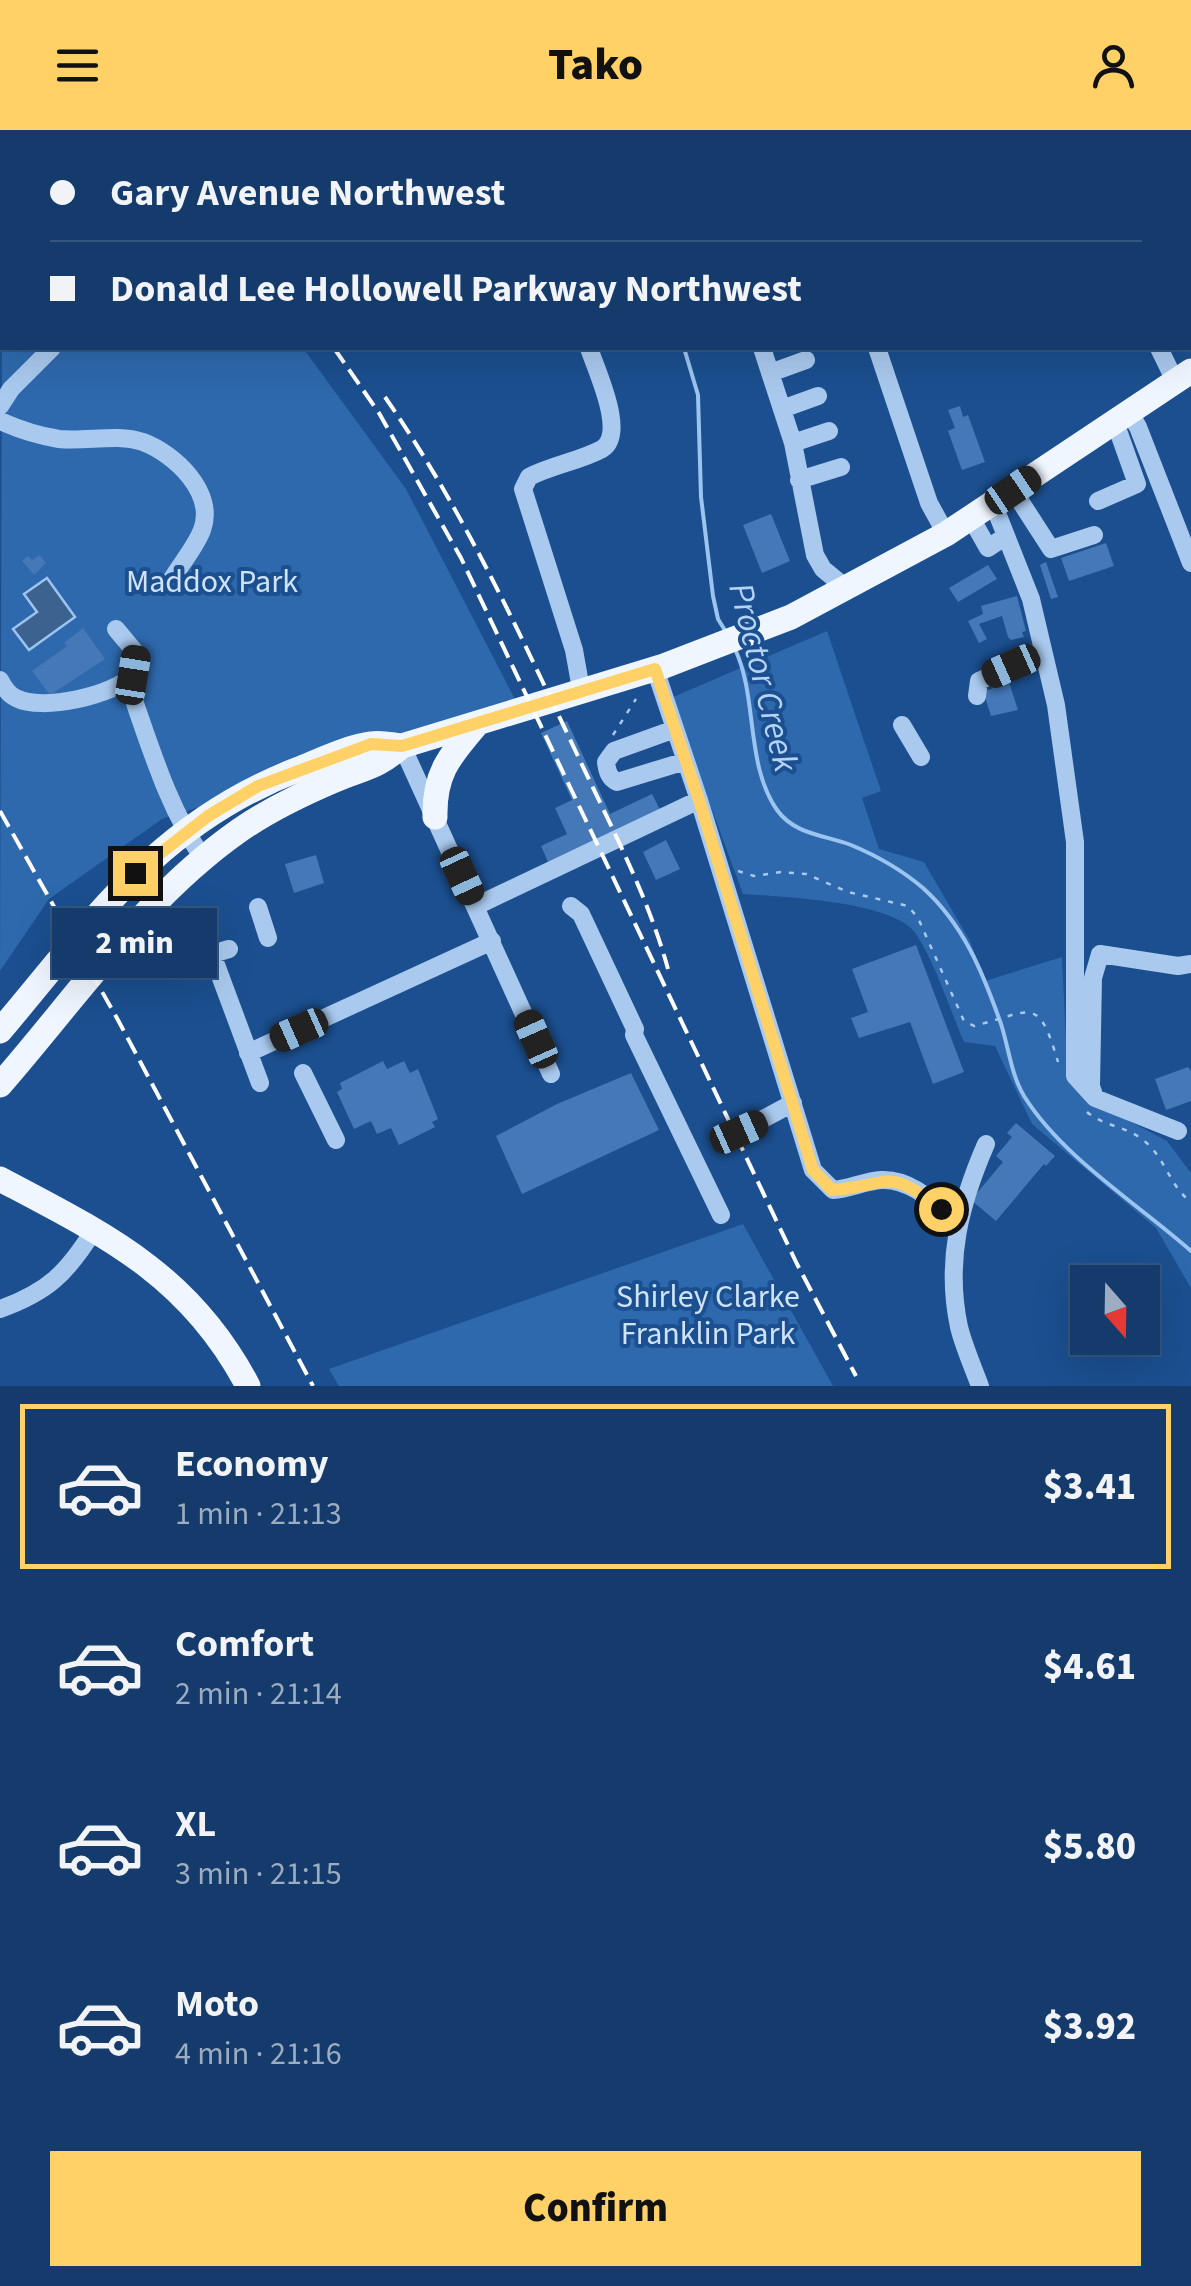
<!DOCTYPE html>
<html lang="en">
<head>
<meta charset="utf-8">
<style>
  :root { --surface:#143b6b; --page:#214673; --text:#f1f3f6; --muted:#9dadc1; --line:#33557e; --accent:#ffd166 }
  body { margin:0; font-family:"Source Sans 3",sans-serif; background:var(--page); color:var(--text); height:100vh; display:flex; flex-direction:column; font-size:38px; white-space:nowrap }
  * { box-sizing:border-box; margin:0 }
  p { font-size:32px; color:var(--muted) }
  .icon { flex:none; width:55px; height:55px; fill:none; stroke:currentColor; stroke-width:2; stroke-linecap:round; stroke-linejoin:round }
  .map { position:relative; height:1256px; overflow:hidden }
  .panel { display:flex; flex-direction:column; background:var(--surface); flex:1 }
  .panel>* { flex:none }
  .hud { position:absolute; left:0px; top:0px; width:1192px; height:220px; box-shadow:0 10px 40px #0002,0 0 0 2px var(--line); display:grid; align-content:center; height:220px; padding:0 50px; background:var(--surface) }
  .needle { width:65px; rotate:160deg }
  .tools { position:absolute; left:1070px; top:1135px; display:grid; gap:20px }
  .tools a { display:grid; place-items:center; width:90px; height:90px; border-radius:0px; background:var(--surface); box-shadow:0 10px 40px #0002,0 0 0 2px var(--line); font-size:50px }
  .end { position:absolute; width:45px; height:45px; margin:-22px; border:12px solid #ffd166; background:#111; box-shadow:0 0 0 5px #111 }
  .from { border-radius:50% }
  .bubble { position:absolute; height:70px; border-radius:0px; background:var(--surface); box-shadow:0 10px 40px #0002,0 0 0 2px var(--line); font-size:32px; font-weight:800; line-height:70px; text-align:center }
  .car { position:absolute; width:30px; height:60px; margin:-30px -15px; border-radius:12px; box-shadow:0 0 8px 2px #0007; background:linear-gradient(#222 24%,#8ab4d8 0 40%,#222 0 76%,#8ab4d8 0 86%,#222 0) }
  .hud b { display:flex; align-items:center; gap:35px; height:95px; font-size:38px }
  .hud b+b { border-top:2px solid var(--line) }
  .hud i { width:25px; height:25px; background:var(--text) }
  ul { padding:18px 0 0; list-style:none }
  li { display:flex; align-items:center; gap:30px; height:165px; margin:0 20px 15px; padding:0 30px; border:5px solid transparent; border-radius:0px }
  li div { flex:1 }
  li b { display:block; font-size:38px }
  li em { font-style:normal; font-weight:800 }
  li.on { border-color:var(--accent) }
  li>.icon { width:90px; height:90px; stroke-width:1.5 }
  .cta { display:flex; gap:20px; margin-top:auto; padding:20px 50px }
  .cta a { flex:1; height:115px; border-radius:0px; background:var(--accent); color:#111; font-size:40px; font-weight:800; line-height:115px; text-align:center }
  header { display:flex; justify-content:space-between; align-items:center; height:130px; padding:0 50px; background:var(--accent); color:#111; font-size:45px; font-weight:800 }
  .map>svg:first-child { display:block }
  .green { fill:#2e69ad }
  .water { fill:#3c6290; stroke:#9cc4f0; stroke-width:2.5 }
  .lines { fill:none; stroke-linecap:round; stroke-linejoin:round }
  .stream { stroke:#9cc4f0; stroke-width:4 }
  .building { fill:#4478b7 }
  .path { stroke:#a9c9ee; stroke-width:2.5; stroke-dasharray:5 8; stroke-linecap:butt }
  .minor { stroke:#a9c9ee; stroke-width:18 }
  .major { stroke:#f0f6ff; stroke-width:25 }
  .rail { stroke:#fff; stroke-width:4; stroke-dasharray:18 8; stroke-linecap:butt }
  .route { stroke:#ffd166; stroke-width:12 }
  .labels { text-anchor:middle; stroke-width:8; stroke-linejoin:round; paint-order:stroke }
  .park-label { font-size:32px; fill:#cfe3fa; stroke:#1b4f8f }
  .water-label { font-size:35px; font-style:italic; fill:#b5d3f5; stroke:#1b4f8f }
</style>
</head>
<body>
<header><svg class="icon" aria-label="menu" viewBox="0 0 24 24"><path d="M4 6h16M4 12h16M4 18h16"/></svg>Tako<svg class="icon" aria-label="person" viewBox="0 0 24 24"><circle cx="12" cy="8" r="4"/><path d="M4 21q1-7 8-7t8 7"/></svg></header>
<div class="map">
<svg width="1191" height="1256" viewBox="0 0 1191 1256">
  <rect width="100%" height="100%" fill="#1b4f8f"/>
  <path class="green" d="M2,195v23h301l103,141 112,216 -356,114 -113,80 -49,72z
    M827,501l54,160 -19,7 17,51 45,13 46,79 15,40 77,-24 5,103 35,47 65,34 24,32v115l-35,-60 -124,-104 -37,-78 -31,-4c-14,-32 -29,-80 -48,-108 -21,-33 -135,-37 -173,-40l-72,-196z
    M743,1094l90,162h-494l-10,-17z"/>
  <path class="water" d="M47,448l28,39 -46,33 -16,-21 24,-17 -13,-18z"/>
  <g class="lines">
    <path class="stream" d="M13,0l1,2
      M654,0v2
      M124,2l5,-2
      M684,218l14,47 3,102 12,99 5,23 8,13
      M735,519c23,49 10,115 42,161 18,25 48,25 74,35 24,10 52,26 72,43 41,37 60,85 78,136 8,25 10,50 23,72 38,61 114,108 167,155"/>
  </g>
  <path class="building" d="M960,276l3,11 5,-2 17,47 -23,8 -14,-39 7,-3 -7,-18z
    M771,384l19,47 -28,12 -19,-48z
    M1106,413l8,23 -45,15 -8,-23z
    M39,425l7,8 -12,12 -12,-14 6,-5 4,4z
    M1046,432l12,35 -7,2 -11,-34z
    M988,435l9,14 -39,23 -9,-14z
    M1017,466l9,35 -4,1 2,5 -13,3 -3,-3 -6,-21 -23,8 8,15 -8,4 -11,-22 15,-7 -2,-8z
    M83,498l22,31 -55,36 -18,-24 35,-25 -3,-3z
    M1007,546l11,34 -27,6 -8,-25 9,-2 -3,-8z
    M567,591l43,93 42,-20 8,16 -112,52 -7,-16 26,-12 -12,-26 17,-8 -31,-67z
    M666,710l14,29 -24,11 -13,-28z
    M316,725l8,28 -30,10 -9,-29z
    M916,815l48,127 -31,12 -23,-62 -51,16 -8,-20 17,-6 -16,-43z
    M383,931l4,8 17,-8 6,12 8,-4 20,50 -6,3 3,5 -36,18 -8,-17 -14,6 -6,-13 -17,8 -17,-37 5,-3 -2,-6z
    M1188,937l3,4v30l-25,9 -11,-31z
    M631,943l28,57 -137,64 -26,-58 61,-32z
    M1016,993l39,33 -9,10 -2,-2 -48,57 -25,-21 32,-38 -7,-6 16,-19 -5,-4z"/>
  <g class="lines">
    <path class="path" d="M613,605l23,-36
      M738,741l16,5 27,-4 25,2 42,18 60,14 10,12 46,103 10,5c59,-15 64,-32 84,36
      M1087,982c16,14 39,14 56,28 22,16 26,46 48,62"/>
    <path class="minor" d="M520,0l1,2
      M805,0l1,2
      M1080,0l1,2
      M0,97h2
      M762,218l31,95 22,112 8,14 23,19
      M877,218l52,155 17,31
      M1159,218l16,33
      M770,243l36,-13
      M0,276l11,-17 41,-41
      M782,279l36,-13
      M1129,282l9,15 53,136
      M0,291c18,8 39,15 59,18 28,3 57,-6 84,3 32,12 73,51 59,88 -7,18 -22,35 -32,52
      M793,313l36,-12
      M799,350l42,-13
      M1013,360l38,59 43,-14
      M1098,371l39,-17 -22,-62
      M993,373l38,96 25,106 19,137v234l20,22
      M971,388l17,30 18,-12
      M655,539l44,131 114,370 20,20c16,-1 32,-9 48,-10 31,-2 55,25 78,44
      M0,550c4,8 9,15 16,18 26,14 98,-3 117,-23l3,-22 -20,-24
      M127,551c22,60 39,124 76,177
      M581,559l-7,-39 -51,-161 6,-12c23,-12 51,-16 73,-28 25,-15 -6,-79 -13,-101
      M977,566l2,-15 64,-29
      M902,595l19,32
      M675,599l-61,22 -8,11c1,9 3,16 11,20l69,-21
      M402,616l149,328
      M476,776l223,-106
      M571,776l10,8 54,115 -1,6 87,180
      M258,777l10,31
      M229,819l-17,5 48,129
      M248,923l244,-112
      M303,943l33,67
      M1178,1001l-83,-33 -4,-12 2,-108 7,-24 78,12 13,-2
      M739,1002l54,-29
      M0,1179c48,-17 67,-36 94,-79
      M980,1256c-7,-19 -16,-39 -21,-59 -14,-66 1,-123 27,-183"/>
    <path class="major" d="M435,687c-1,-45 15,-61 43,-94
      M0,901c93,-110 158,-208 299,-262 22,-9 49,-22 72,-25 10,-2 21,1 31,2l262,-80 127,-49 155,-83 245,-163
      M0,955c76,-87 144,-188 240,-255 29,-20 62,-36 95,-50 31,-13 40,-11 67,-34
      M0,1049c106,56 190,96 248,207"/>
    <path class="rail" d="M140,0l2,2
      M334,218l45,65 82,145 336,706 59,112
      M385,267c77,111 133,233 191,355 33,71 71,141 92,217
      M0,681l118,209 195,366"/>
  </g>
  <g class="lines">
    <path class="route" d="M135,743l73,-57 50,-30 113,-42 31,2 253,-77 44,131 114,370 19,20c61,-5 54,-24 109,19"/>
  </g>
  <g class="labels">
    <g class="park-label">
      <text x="212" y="462">Maddox Park</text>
      <text x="708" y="1177">Shirley Clarke<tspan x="708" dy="37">Franklin Park</tspan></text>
    </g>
    <g class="water-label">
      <text transform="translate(764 547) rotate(76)" y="12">Proctor Creek</text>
    </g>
  </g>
</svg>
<div class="tools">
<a><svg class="needle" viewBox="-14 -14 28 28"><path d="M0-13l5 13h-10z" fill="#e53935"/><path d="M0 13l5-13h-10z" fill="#9dadc1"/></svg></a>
</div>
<i class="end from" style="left:941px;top:1079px"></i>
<i class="end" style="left:135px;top:743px"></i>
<div class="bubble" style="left:52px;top:778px;width:165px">2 min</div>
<i class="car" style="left:1013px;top:360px;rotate:56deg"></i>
<i class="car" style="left:1011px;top:536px;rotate:246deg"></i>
<i class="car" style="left:133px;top:545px;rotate:9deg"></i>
<i class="car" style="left:462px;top:746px;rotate:155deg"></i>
<i class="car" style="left:299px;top:900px;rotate:246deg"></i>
<i class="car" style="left:536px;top:909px;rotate:336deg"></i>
<i class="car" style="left:739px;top:1002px;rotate:66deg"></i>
<div class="hud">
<b><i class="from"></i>Gary Avenue Northwest</b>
<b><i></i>Donald Lee Hollowell Parkway Northwest</b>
</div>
</div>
<section class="panel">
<ul>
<li class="on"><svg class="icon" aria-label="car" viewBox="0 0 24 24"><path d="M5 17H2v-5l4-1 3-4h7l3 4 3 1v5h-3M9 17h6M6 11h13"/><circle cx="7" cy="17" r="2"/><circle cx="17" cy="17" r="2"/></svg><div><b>Economy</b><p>1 min · 21:13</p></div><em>$3.41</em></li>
<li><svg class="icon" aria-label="car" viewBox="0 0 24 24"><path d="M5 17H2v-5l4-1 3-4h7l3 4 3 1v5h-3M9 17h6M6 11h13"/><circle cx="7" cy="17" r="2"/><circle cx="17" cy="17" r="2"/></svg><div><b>Comfort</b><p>2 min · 21:14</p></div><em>$4.61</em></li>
<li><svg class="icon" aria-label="car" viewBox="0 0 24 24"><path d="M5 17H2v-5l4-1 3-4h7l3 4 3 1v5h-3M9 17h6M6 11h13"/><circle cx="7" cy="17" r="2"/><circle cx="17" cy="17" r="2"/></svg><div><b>XL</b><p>3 min · 21:15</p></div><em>$5.80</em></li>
<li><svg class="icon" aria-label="car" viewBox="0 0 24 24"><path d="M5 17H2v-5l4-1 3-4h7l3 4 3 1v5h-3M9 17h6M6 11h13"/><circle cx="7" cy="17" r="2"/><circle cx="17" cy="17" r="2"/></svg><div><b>Moto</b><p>4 min · 21:16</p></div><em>$3.92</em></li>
</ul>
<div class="cta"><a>Confirm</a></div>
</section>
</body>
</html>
